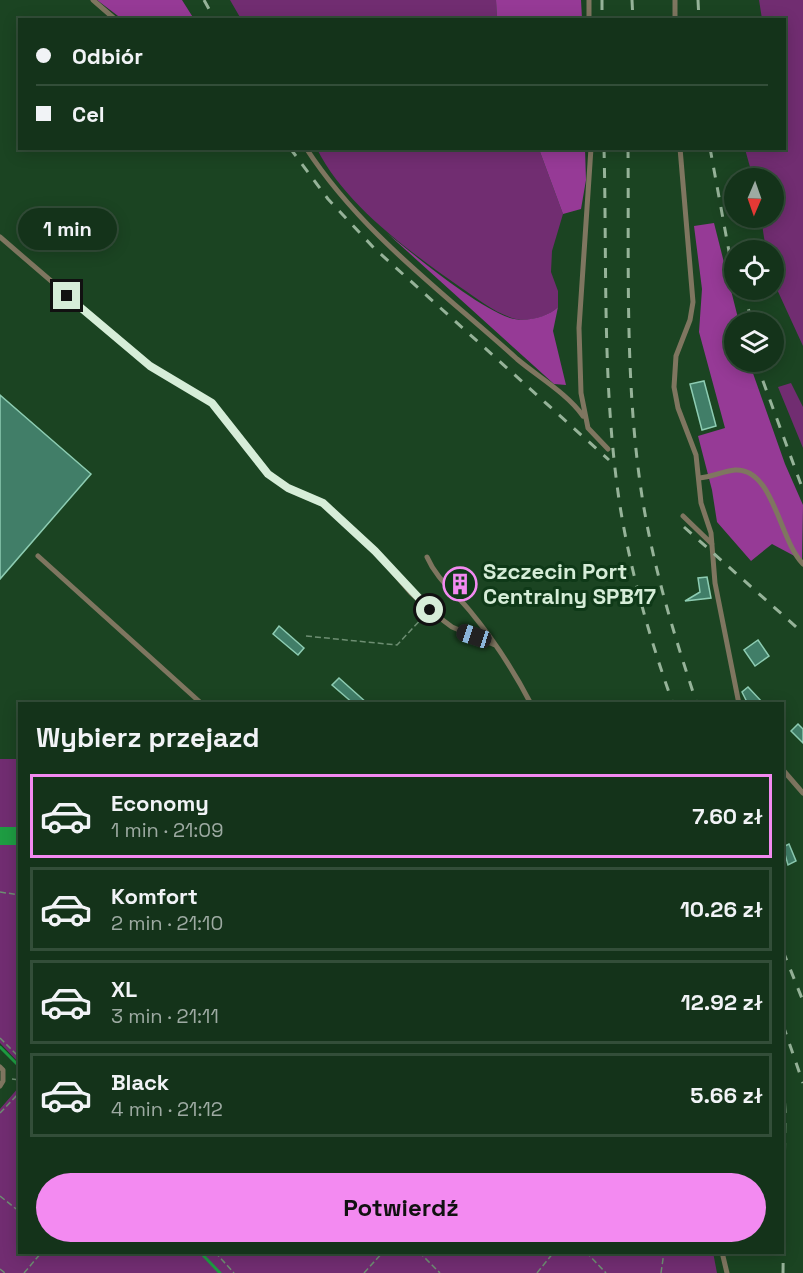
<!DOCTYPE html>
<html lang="pl">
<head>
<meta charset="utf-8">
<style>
  :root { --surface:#14331a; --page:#1d3b23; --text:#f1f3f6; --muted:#9daaa2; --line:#334e39; --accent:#f38af1 }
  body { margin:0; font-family:"Space Grotesk",sans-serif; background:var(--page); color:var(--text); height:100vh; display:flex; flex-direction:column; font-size:22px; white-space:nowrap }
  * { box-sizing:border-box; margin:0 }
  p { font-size:20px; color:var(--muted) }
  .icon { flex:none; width:33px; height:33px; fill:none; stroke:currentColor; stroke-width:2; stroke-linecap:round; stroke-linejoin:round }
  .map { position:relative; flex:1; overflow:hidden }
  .side { position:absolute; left:18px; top:702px; width:766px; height:552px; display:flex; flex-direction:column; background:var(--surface); border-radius:0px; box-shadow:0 3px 15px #0003,0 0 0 2px var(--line) }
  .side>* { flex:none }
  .hud { position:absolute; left:18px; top:18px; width:768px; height:132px; border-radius:0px; box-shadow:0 3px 15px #0003,0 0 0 2px var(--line); display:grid; align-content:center; height:132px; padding:0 18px; background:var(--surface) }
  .needle { width:39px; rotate:182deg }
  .fabs { position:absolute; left:724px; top:168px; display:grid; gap:12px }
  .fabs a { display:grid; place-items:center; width:60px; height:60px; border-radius:50%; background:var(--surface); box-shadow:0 3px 15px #0003,0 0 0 2px var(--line); font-size:30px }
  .end { position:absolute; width:27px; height:27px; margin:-14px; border:8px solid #d6edd8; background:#111; box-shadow:0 0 0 3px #111 }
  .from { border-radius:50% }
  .bubble { position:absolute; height:42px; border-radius:21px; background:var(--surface); box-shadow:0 3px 15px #0003,0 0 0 2px var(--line); font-size:20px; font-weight:600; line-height:42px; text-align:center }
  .car { position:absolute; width:18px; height:36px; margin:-18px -9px; border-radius:8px; box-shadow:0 0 4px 2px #0007; background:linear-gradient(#222 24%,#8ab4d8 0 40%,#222 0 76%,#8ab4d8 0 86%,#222 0) }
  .hud b { display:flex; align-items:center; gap:21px; height:57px; font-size:22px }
  .hud b+b { border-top:2px solid var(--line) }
  .hud i { width:15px; height:15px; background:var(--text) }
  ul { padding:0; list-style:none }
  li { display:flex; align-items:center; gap:18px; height:84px; margin:0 12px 9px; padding:0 6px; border:3px solid var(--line); border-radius:0px }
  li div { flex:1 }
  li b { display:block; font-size:22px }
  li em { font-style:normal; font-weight:600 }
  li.on { border-color:var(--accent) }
  li>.icon { width:54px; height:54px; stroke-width:1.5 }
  h2 { padding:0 18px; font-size:27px; line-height:72px }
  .primary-button { display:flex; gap:12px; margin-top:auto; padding:12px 18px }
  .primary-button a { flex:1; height:69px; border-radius:36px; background:var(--accent); color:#111; font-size:24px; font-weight:600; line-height:69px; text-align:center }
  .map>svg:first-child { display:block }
  .green { fill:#712d71 }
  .forest { fill:#963a96 }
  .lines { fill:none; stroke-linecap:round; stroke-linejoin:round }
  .stream { stroke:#1e9c42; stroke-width:3 }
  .river { stroke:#1e9c42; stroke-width:18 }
  .building { fill:#417e68; stroke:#8dccb2; stroke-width:1.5 }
  .path { stroke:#6d8e72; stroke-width:1.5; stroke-dasharray:6 3; stroke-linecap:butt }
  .lane { stroke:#7f7660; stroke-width:5 }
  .rail { stroke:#96b399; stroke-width:3; stroke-dasharray:10 10; stroke-linecap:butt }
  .route { stroke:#d6edd8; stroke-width:8 }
  .labels { text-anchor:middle; stroke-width:6; stroke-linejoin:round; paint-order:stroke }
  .poi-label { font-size:22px; font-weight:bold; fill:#d6edd8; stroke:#0f3918; text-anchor:start }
</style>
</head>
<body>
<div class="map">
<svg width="803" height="1273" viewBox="0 0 803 1273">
  <rect width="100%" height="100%" fill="#1b4422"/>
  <path class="green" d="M230,0h266l1,19h-256z
    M759,0h44v346l-28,-61 -1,-35h-8l-5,-32h13v-40h-21l-8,-29 39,-1v-128l-22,-1z
    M317,149h222l24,65 -11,37 -1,21 7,19v16c-10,10 -32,16 -46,11 -18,-6 -36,-20 -52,-31 -50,-35 -115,-82 -143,-138z
    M791,383l12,24v41l-25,-61z
    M0,759h19v304l-19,-20z
    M19,1087l1,165h693l4,21h-717v-164z"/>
  <path class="forest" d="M97,0h85l12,19h-72z
    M496,0h85l1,19h-85z
    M539,149h46l1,31 -5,29 -18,5z
    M714,223l25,99h-4v40h14l36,102 18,41 -1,55 -30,-16 -21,17 -34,-39 -5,-32 -14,-54 27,-8 -26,-96 3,-43 -8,-63z
    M387,233c31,25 87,72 123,85 15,5 38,-1 48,-11l-5,24 13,54 -12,-1z"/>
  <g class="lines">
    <path class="stream" d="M0,1047l20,20
      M200,1252l20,21"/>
    <path class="river" d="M0,836h20"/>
  </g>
  <path class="building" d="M704,381l12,45 -14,4 -12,-46z
    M0,395l91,79 -91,105z
    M457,575l4,1 6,7 -7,10 -10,-13z
    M707,577l4,21 -26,3 15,-9 -2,-14z
    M279,626l25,22 -6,7 -25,-21z
    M758,640l11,16 -14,10 -11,-16z
    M339,678l19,17 10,9h-14l-22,-19z
    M748,687l16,17h-16l-6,-12z
    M798,724l5,5v14l-12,-12z
    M789,844l7,17 -8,4 -5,-18z"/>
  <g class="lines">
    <path class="path" d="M306,636l91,9 28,-30
      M0,892l20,3
      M0,1038l20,20
      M12,1079l8,1
      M0,1113l20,-21
      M0,1196l20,16
      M215,1252l19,21
      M419,1252l21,21
      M586,1252l20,21
      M0,1269l5,4
      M24,1273l18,-21
      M364,1273l19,-21
      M537,1273l17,-21
      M661,1273l3,-21"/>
    <path class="lane" d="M93,0l23,20
      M589,0v20
      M675,0v20
      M306,148c55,85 137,144 211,211 20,17 51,35 66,57
      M591,148l-12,180 2,65 7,35 20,21
      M680,148l13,154 -3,18 -14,36 -2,31 4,21 18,47 5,48 10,30 4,50 24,121
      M0,237l150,129 62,37 56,71 20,14 35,15 52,48 36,42 29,25 12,9 43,18
      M699,478c13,-1 24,-7 36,-8 39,-2 44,70 68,94
      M683,516l29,28
      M38,556l164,148
      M427,557c10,23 28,35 43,54 23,28 44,60 61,93
      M783,770l20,23
      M0,1067l3,3v11l-3,5
      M722,1252l5,21"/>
    <path class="rail" d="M204,0l11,20
      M602,0v20
      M632,0l1,20
      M698,0l1,20
      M290,148l38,51 46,49 235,212
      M604,148c3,119 -2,241 16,358 11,68 30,133 53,198
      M628,148c1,109 -3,220 11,327 10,79 33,154 58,229
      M710,148l25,136
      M743,290l9,32
      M756,362l47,128
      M684,527l119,106
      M783,951l20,50
      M783,1025l20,58
      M783,1273l2,-162 -2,-37"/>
  </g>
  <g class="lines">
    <path class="route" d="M67,296l83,70 62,37 56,71 20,14 35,15 52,48 55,59"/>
  </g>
  <defs>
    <g id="building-ring" transform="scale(1.725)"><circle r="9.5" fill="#0f3918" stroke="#f38af1" stroke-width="1.5"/><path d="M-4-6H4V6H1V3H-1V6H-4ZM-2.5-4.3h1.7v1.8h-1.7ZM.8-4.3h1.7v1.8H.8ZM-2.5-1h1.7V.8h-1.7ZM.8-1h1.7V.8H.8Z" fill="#f38af1"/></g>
  </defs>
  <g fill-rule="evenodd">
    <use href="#building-ring" x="460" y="584"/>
  </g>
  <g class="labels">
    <g class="poi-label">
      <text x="483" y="579">Szczecin Port<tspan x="483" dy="25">Centralny SPB17</tspan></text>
    </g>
  </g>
</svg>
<div class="fabs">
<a><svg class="needle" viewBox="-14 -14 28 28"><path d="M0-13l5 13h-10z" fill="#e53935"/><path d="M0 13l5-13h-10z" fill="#9daaa2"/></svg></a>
<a><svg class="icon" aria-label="locate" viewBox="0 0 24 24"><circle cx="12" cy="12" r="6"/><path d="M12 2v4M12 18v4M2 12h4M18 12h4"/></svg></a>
<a><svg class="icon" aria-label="layers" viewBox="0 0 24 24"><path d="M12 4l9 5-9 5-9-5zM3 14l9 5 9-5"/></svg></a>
</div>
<i class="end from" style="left:430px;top:610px"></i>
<i class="end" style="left:67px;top:296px"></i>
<div class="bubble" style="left:18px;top:208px;width:99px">1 min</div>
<i class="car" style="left:474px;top:636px;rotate:288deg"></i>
<div class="hud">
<b><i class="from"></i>Odbiór</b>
<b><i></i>Cel</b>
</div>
<section class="side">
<h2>Wybierz przejazd</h2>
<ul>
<li class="on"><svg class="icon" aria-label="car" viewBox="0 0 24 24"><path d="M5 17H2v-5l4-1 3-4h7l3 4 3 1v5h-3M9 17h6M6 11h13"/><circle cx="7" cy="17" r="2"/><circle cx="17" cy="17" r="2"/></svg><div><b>Economy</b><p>1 min · 21:09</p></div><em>7.60 zł</em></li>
<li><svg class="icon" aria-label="car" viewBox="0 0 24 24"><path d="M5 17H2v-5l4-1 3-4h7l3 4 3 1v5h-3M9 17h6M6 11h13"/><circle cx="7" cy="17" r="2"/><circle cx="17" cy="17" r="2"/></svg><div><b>Komfort</b><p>2 min · 21:10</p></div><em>10.26 zł</em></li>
<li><svg class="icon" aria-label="car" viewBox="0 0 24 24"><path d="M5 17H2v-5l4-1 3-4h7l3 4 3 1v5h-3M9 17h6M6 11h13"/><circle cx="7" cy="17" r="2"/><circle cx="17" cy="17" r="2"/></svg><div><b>XL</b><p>3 min · 21:11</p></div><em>12.92 zł</em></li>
<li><svg class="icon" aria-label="car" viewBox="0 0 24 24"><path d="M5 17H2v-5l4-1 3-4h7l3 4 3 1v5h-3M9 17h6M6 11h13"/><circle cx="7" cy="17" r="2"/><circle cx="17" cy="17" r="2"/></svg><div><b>Black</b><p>4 min · 21:12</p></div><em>5.66 zł</em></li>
</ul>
<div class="primary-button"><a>Potwierdź</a></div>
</section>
</div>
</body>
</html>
